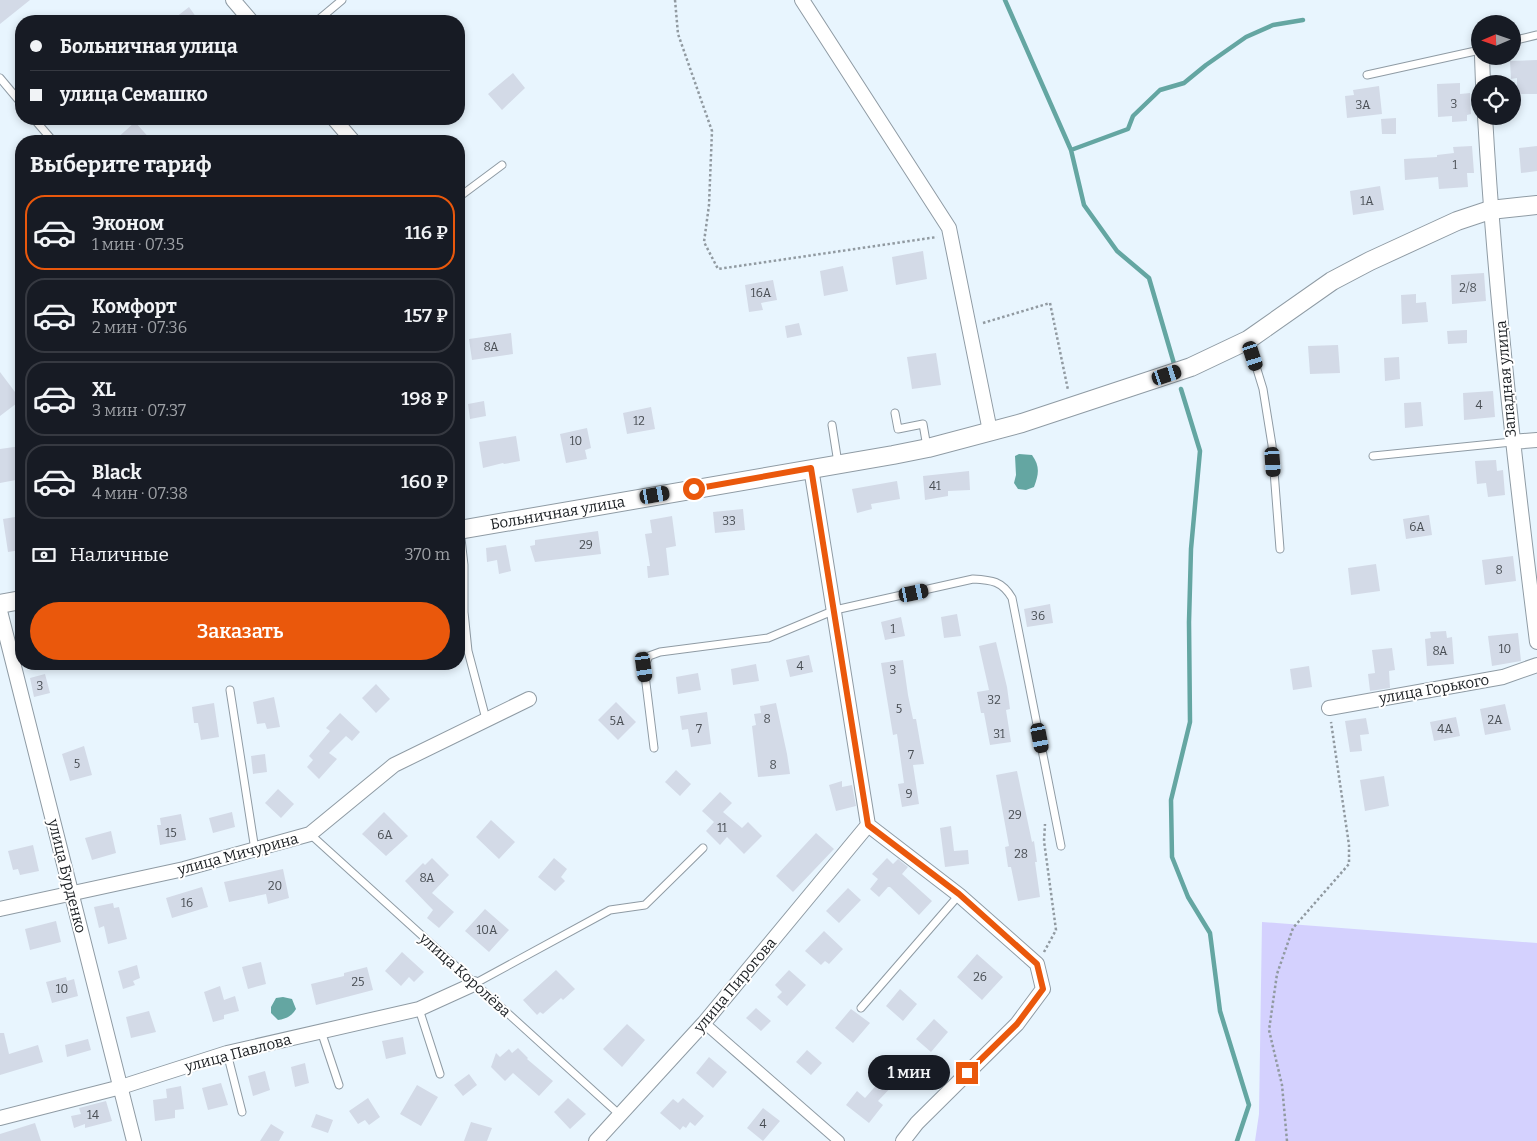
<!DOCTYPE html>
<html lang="ru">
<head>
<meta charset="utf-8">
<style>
  :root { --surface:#171b24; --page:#242831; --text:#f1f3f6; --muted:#9ea1a6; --line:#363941; --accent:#ea580c }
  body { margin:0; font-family:Bitter,serif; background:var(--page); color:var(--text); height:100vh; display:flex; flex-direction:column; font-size:19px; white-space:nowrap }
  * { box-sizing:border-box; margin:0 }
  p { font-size:16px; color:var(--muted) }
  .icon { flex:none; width:28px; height:28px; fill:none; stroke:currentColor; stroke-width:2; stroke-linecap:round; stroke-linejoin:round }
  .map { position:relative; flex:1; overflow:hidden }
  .sheet { position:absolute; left:15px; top:135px; width:450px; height:535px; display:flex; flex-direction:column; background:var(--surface); border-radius:20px; box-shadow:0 2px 8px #0003 }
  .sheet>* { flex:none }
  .guide { position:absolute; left:15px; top:15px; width:450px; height:110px; border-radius:20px; box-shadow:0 2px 8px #0003; display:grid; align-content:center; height:110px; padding:0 15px; background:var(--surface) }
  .needle { width:32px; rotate:268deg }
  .fabs { position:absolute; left:1471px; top:15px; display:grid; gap:10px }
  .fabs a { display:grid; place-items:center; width:50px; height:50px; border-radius:50%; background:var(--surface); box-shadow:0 2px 8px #0003; font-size:25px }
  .end { position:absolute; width:22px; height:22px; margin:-11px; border:6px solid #ea580c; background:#fff; box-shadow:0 0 0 2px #fff }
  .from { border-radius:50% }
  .bubble { position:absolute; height:35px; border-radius:18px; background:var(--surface); box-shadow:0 2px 8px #0003; font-size:16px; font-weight:600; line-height:35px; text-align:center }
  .car { position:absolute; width:15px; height:30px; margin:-15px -8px; border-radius:6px; box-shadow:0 0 4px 1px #0007; background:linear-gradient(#222 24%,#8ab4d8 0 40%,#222 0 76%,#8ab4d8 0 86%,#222 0) }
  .guide b { display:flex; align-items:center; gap:18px; height:48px; font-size:19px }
  .guide b+b { border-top:1px solid var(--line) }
  .guide i { width:12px; height:12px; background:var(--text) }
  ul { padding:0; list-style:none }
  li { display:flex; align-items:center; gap:15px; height:75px; margin:0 10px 8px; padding:0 5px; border:2px solid var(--line); border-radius:20px }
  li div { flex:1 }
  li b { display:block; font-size:19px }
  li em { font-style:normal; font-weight:600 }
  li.active { border-color:var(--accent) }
  li>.icon { width:45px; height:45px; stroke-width:1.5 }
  h2 { padding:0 15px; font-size:22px; line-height:60px }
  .pay { display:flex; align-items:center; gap:12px; height:55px; padding:0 15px; font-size:19px }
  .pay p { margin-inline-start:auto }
  .cta { display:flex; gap:10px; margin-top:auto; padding:10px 15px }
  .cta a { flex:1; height:58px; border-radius:30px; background:var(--accent); color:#fff; font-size:20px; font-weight:600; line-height:58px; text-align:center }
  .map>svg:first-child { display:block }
  .green { fill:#d4d1fe }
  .water { fill:#64a6a2 }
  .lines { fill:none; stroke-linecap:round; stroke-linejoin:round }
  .stream { stroke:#64a6a2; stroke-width:4.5 }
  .building { fill:#d3dae7 }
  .service-casing { stroke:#8f9ba4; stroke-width:9 }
  .pedestrian-casing { stroke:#8f9ba4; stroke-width:12 }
  .minor-casing { stroke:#8f9ba4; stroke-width:16 }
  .tertiary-casing { stroke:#8f9ba4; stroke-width:20 }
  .path { stroke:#919aa1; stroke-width:2.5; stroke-dasharray:2.5 2.5; stroke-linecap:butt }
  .service { stroke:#fff; stroke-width:7 }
  .pedestrian { stroke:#fff; stroke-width:10 }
  .minor { stroke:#fff; stroke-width:14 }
  .tertiary { stroke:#fff; stroke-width:18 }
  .route { stroke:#ea580c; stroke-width:6 }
  .labels { text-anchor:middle; stroke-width:4; stroke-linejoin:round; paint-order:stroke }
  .number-label { font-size:12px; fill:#494e54 }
  .street-label { font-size:15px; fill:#1b1f23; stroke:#fff }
</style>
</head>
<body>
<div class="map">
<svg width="1537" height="1141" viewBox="0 0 1537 1141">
  <rect width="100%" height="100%" fill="#e8f5fe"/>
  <path class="green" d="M1262,922l275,21v198h-282l4,-27z"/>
  <path class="water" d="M1019,454l13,1c8,11 7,19 2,32l-8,3 -8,-1 -4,-6 2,-8 -1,-19z
    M283,997l9,2 4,10c-4,7 -10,10 -18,11l-7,-7v-6l5,-9z"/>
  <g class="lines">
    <path class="stream" d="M1005,0l66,150 13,55 33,46 32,27 26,89
      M1071,150l57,-21 5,-13 27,-26 24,-7 22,-18 40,-28 27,-12 30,-5
      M1181,389l19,62 -9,98 -2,73 1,100 -19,78 1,57 16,40 22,36 10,78 29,94 -12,36"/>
  </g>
  <path class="building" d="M0,0h30l-30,24z
    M189,7l10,14h-28z
    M1537,60v34h-20v-16l-6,1 -1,-18z
    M513,73l12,15 -23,22 -14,-16z
    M1460,83v11l10,-1 1,21 -4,1v6l-15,1v-6l-14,1 -1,-33z
    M1379,86l3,28 -35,4 -2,-22 9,-1 -1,-5z
    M1396,118v16h-14l-1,-15z
    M135,122l17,19h-38z
    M1472,146l2,27h-7l1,14 -29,2 -1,-12 -33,3 -1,-21 33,-2v-2l17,-2 -1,-6z
    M1537,146v25l-16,2 -2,-25z
    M1380,186l4,24 -31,5 -3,-24z
    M923,251l4,28 -31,6 -4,-28z
    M843,266l5,25 -24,5 -4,-25z
    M1484,273l2,28 -34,3 -1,-29z
    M773,280l4,20 -16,3 2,7 -14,2 -4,-27z
    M1416,294v9l10,-1 2,20 -26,2 -1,-29z
    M799,323l3,12 -15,3 -2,-12z
    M1467,330v13l-19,1 -1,-13z
    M511,333l2,21 -41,6 -3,-21z
    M1338,345l2,28 -30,1 -2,-28z
    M936,353l5,32 -29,4 -5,-32z
    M1399,357l1,22 -15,2 -1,-23z
    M0,372l21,28 -21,16z
    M1493,391l2,26 -31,3 -1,-27z
    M484,401l2,15 -16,3 -2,-15z
    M1421,402l2,24 -18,2 -1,-25z
    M651,407l4,22 -28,5 -4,-21z
    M587,428l4,20 -6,2 2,9 -21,4 -6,-29z
    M516,436l4,25 -16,3 -1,-1 -20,5 -4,-26z
    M21,446v33l-21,4v-34z
    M1496,460l1,11 6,-1 2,25 -17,2 -2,-14 -9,1 -2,-23z
    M969,471l1,19 -22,1v5l-23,4 -2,-24z
    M897,481l3,18 -29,5 1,5 -15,4 -5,-24z
    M743,509l2,21 -30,3 -2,-21z
    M1429,515l3,20 -26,4 -3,-20z
    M21,516v34l-13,2 -5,-33z
    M672,516l4,30 -10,2 3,27 -21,3 -1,-12h3l-5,-32 7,-1 -2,-13z
    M598,531l3,23 -66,8 -5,-16 5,-1v-5z
    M506,545l5,26 -12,3 -2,-14 -10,2 -1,-14z
    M1513,556l3,25 -31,4 -3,-25z
    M1376,564l4,27 -29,4 -3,-27z
    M1050,604l3,19 -26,4 -3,-18z
    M957,614l4,22 -17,2 -3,-21z
    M901,617l4,19 -20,4 -4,-18z
    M1446,631l1,7 5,-1 2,27 -27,2 -2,-27 6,-1 -1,-6z
    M1518,633l3,28 -29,5 -4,-30z
    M996,642l11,45 3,22 -4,1 5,32 -21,3 -6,-32h-3l-4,-21 12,-2 -10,-44z
    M1392,648l3,22 -6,1 1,17 -20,3 -2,-17 7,-1 -3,-23z
    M809,655l4,17 -23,5 -4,-17z
    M903,660l5,35 5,24h3l8,45 -11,1 6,39 -17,3 -4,-23 6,-1 -7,-49 -4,1 -12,-72z
    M756,664l3,17 -26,4 -2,-16z
    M1309,666l3,21 -19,3 -3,-21z
    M698,673l3,17 -23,4 -2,-17z
    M45,674l5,19 -16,4 -4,-19z
    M376,684l14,15 -14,14 -14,-15z
    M274,697l6,30 -13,2 -2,-6 -8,1 -4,-22z
    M616,702l20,20 -18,18 -20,-20z
    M214,703l5,34 -18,3 -3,-17h-4l-2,-16z
    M776,703l11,51 3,20 -32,3 -6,-51 4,-1 -2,-11 7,-1 -1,-7z
    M1505,704l6,26 -26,5 -5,-26z
    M707,712l4,32 -20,3 -3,-18 -6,1 -2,-14z
    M340,713l20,19 -8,9 -6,-5 -17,17 8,6 -18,20 -12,-12 6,-7 -4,-4 21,-25 -4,-3z
    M1456,717l4,19 -26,5 -4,-19z
    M1366,718l3,16 -9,1 2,16 -12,1 -5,-31z
    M84,746l8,29 -22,6 -8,-27z
    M265,754l2,18 -14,2 -2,-18z
    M676,770l15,14 -11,12 -15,-14z
    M1017,771l15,71 2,-1 3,21h-2l5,35 -22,4 -7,-34h-3l-3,-20 4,-1 -13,-71z
    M1384,776l5,30 -24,5 -5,-31z
    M842,781v6l10,-2 4,21 -20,5 -7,-26z
    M278,789l16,15 -13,14 -16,-15z
    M720,792l12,11 -9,9 19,16 6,-6 14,14 -18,18 -17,-17 -7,8 -14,-14 8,-9 -12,-11z
    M232,812l3,15 -22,6 -4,-15z
    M384,812l24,24 -22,20 -24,-22z
    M181,814l5,26 -26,5 -3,-20h4l-1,-7z
    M491,820l24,22 -16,17 -23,-22z
    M951,826l3,25 14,-1 1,14 -24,3 -5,-39z
    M111,831l5,22 -24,7 -7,-22z
    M816,833l18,16 -41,43 -17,-16z
    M33,845l6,26 -19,4 -2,-6 -5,1 -5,-19z
    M432,858l17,17 -17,18 22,19 -15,16 -12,-10 6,-8 -28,-29 18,-18 2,2z
    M554,858l13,11 -6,8 4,4 -10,10 -17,-14z
    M887,858l6,6 5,-5 10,8 -6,7 30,27 -13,14 -29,-28h-2l-9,10 -9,-8 8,-10 -6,-5z
    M283,869l6,29 -21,6 -2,-10 -37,8 -5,-20z
    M202,887l6,20 -36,11 -6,-20z
    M848,888l13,12 -22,23 -13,-12z
    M113,903l1,5 5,-1 8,32 -19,5 -4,-18 -5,2 -5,-21z
    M485,909l24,21 -20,22 -24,-21z
    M56,921l5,21 -31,8 -5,-21z
    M824,931l19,18 -14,15 -4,-3 -4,4 -16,-14z
    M402,952l22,20 -10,10 -5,-5 -8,9 -16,-15z
    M977,954l26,23 -21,23 -25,-23z
    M261,962l5,22 -18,5 -6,-22z
    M137,965l3,13 -7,3 2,4 -12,4 -5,-18z
    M367,967l6,23 -57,15 -5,-21 33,-8v-3z
    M556,970l19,19 -12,11 -2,-2 -18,16 -3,-2 -3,3 -14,-15z
    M789,970l17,15 -19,21 -10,-9 5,-5 -7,-7z
    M66,977l1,4 7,-2 4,17 -26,7 -6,-21z
    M220,986l4,14 11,-4 4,15 -15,4v4l-11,3 -9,-30z
    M900,989l17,15 -14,17 -17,-15z
    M756,1008l15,13 -10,10 -15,-13z
    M851,1009l19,14 -17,20 -18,-15z
    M149,1011l7,21 -25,6 -5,-21z
    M934,1019l14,13 -17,20 -15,-13z
    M627,1024l18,16 -23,27 -19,-18z
    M0,1033h4l5,21 29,-9 5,17 -43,13z
    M403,1037l3,17 -20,5 -4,-18z
    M88,1039l3,11 -24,7 -2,-12z
    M518,1048l10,10 -1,1 26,22 -14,15 -26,-23 -8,8 -14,-14 5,-14 4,4 9,-8 3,4z
    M807,1050l15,13 -11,12 -15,-13z
    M709,1057l18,15 -14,16 -17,-15z
    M305,1063l4,20 -14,4 -4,-20z
    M894,1065l13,10 -8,10 -3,-3 -18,19 5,4 -14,18 -23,-18 11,-14 8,7z
    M265,1071l5,19 -17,6 -5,-20z
    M469,1074l8,11 -14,11 -9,-11z
    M221,1083l7,22 -20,5 -6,-22z
    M417,1085l21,12 -17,29 -21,-12z
    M181,1086l3,23 -9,1v8l-20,3 -2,-21 14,-2 -1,-9z
    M368,1098l12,19 -11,8 -4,-5 -7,4 -9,-13z
    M568,1098l18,16 -16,15 -16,-17z
    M683,1098l21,18 -9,10 -5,-4 -4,6 -3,-2 -3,4 -20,-17 13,-14 5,4z
    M106,1101l6,20 -27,7v-4l-11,4 -3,-12 10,-2 -2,-6z
    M763,1108l17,13 -17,20 -16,-13z
    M316,1114l17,6 -5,13 -17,-6z
    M471,1122l21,6 -5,13h-23z
    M35,1123l6,18h-41v-7z
    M271,1124l13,8 -5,9h-19z"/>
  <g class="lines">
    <g class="service-casing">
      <path id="service" d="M317,21l25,-21
        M1512,41l25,-6
        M1367,75l113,-25
        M0,78l21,25
        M34,119l19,22
        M459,197l43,-32
        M1248,340l15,49 9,56 8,104
        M895,413l3,16 25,-5 4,23
        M832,425l6,38
        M1373,456l139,-14
        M460,530l4,35v47l4,39 18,68
        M230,690l25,160
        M654,748l-10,-81 5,-11 11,-4 108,-14 67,-28 138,-31c19,1 29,2 39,19l49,248
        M310,834l310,281
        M474,984l136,-74 35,-5 58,-57
        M861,1008l98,-113
        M419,1009l21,65
        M321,1031l18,54
        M227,1053l15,59"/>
    </g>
    <g class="pedestrian-casing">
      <path id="pedestrian" d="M704,1023l135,118"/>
    </g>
    <g class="minor-casing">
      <path id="minor" d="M233,0l18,21
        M802,0l147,228 41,203
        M1482,56l1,28
        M1485,116c10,176 30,351 52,526
        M334,119l19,22
        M1512,442l25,-2
        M811,468l57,357
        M0,611l134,530
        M1329,708l174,-31 34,-12
        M868,825l91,70 78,69 6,25 -26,35 -100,99 -14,18
        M0,909l184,-40 126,-35 84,-69 135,-66
        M0,1118l121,-31 106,-34 192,-44 55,-25
        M596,1141l108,-118 164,-198"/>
    </g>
    <g class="tertiary-casing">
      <g id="tertiary">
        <path id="s1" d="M459,530l434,-75 35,-7 94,-25 169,-56 57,-27 84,-59 38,-20 87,-40 33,-11 47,-5"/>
        <path d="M0,604l21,-4"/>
      </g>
    </g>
    <path class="path" d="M675,0l3,34 34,97 -3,74 -5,37 14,27 219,-32
      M983,323l67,-20 18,87
      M1044,952l12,-22 -12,-89 1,-17
      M1287,1141l-5,-56 -13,-55 8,-56 16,-46 56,-64v-19l-18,-123"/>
    <use href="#service" class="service"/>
    <use href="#pedestrian" class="pedestrian"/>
    <use href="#minor" class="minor"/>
    <use href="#tertiary" class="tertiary"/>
  </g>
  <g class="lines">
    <path class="route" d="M694,489l117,-21 57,357 91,69 78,70 6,25 -26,35 -50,49"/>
  </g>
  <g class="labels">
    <g class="number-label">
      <text x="1454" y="108">3</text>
      <text x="1363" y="109">3А</text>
      <text x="1455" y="169">1</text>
      <text x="1367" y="205">1А</text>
      <text x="1468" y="292">2/8</text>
      <text x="761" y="297">16А</text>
      <text x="491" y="351">8А</text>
      <text x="1479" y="409">4</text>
      <text x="639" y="425">12</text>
      <text x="576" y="445">10</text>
      <text x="935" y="490">41</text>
      <text x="729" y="525">33</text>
      <text x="1417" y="531">6А</text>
      <text x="586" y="549">29</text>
      <text x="1499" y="574">8</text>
      <text x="1038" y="620">36</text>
      <text x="893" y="633">1</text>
      <text x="1505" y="653">10</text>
      <text x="1440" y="655">8А</text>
      <text x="800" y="670">4</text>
      <text x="893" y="674">3</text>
      <text x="40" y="690">3</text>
      <text x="994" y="704">32</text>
      <text x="899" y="713">5</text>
      <text x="767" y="723">8</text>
      <text x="1495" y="724">2А</text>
      <text x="617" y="725">5А</text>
      <text x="699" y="733">7</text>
      <text x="1445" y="733">4А</text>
      <text x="999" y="738">31</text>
      <text x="911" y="759">7</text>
      <text x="77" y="768">5</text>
      <text x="773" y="769">8</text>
      <text x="909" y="798">9</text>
      <text x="1015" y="819">29</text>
      <text x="722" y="832">11</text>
      <text x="171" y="837">15</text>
      <text x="385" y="839">6А</text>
      <text x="1021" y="858">28</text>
      <text x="427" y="882">8А</text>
      <text x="275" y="890">20</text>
      <text x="187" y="907">16</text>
      <text x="487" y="934">10А</text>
      <text x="980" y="981">26</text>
      <text x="358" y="986">25</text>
      <text x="62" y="993">10</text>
      <text x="93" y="1119">14</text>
      <text x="763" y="1128">4</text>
    </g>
    <g class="street-label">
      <text transform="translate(1506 379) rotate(-95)" y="5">Западная улица</text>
      <text dy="5" stroke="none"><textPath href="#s1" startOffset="100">Больничная улица</textPath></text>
      <text transform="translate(1434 689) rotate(-10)" y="5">улица Горького</text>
      <text transform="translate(238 854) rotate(-15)" y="5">улица Мичурина</text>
      <text transform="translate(67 876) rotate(76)" y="5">улица Бурденко</text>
      <text transform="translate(465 975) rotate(42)" y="5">улица Королёва</text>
      <text transform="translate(735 985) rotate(-50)" y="5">улица Пирогова</text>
      <text transform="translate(238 1053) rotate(-15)" y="5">улица Павлова</text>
    </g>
  </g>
</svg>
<div class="fabs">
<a><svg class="needle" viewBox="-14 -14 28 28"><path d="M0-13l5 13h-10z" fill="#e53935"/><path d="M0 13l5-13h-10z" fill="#9ea1a6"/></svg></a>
<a><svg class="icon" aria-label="locate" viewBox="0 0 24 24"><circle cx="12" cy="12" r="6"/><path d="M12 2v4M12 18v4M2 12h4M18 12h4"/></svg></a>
</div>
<i class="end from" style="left:694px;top:489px"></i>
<i class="end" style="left:967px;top:1073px"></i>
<div class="bubble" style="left:868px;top:1055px;width:82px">1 мин</div>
<i class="car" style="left:1253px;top:356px;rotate:162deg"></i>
<i class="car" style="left:1167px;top:375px;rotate:72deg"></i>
<i class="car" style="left:1273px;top:462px;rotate:176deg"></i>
<i class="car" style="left:655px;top:495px;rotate:80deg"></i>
<i class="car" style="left:914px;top:593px;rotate:78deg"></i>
<i class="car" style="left:644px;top:667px;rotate:172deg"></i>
<i class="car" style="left:1040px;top:738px;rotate:169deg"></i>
<div class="guide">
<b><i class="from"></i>Больничная улица</b>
<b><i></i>улица Семашко</b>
</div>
<section class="sheet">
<h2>Выберите тариф</h2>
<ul>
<li class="active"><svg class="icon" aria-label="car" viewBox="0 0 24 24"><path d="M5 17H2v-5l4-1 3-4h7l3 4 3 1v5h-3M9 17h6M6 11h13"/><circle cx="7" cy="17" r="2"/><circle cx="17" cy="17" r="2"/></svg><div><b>Эконом</b><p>1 мин · 07:35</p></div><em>116 ₽</em></li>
<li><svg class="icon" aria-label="car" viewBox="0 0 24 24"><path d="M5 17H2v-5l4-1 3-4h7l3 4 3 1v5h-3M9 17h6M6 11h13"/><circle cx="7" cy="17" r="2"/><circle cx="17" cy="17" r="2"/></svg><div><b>Комфорт</b><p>2 мин · 07:36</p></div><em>157 ₽</em></li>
<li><svg class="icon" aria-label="car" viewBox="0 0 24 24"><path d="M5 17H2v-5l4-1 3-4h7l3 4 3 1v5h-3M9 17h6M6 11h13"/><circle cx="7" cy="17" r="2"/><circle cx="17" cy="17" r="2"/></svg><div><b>XL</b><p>3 мин · 07:37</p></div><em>198 ₽</em></li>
<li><svg class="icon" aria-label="car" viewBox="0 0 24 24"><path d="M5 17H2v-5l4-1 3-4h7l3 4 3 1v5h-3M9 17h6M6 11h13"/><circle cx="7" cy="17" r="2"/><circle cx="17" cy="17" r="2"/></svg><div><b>Black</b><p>4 мин · 07:38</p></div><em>160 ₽</em></li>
</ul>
<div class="pay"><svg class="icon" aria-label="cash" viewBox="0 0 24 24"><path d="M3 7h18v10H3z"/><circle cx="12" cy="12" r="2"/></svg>Наличные<p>370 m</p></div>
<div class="cta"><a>Заказать</a></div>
</section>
</div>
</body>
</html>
